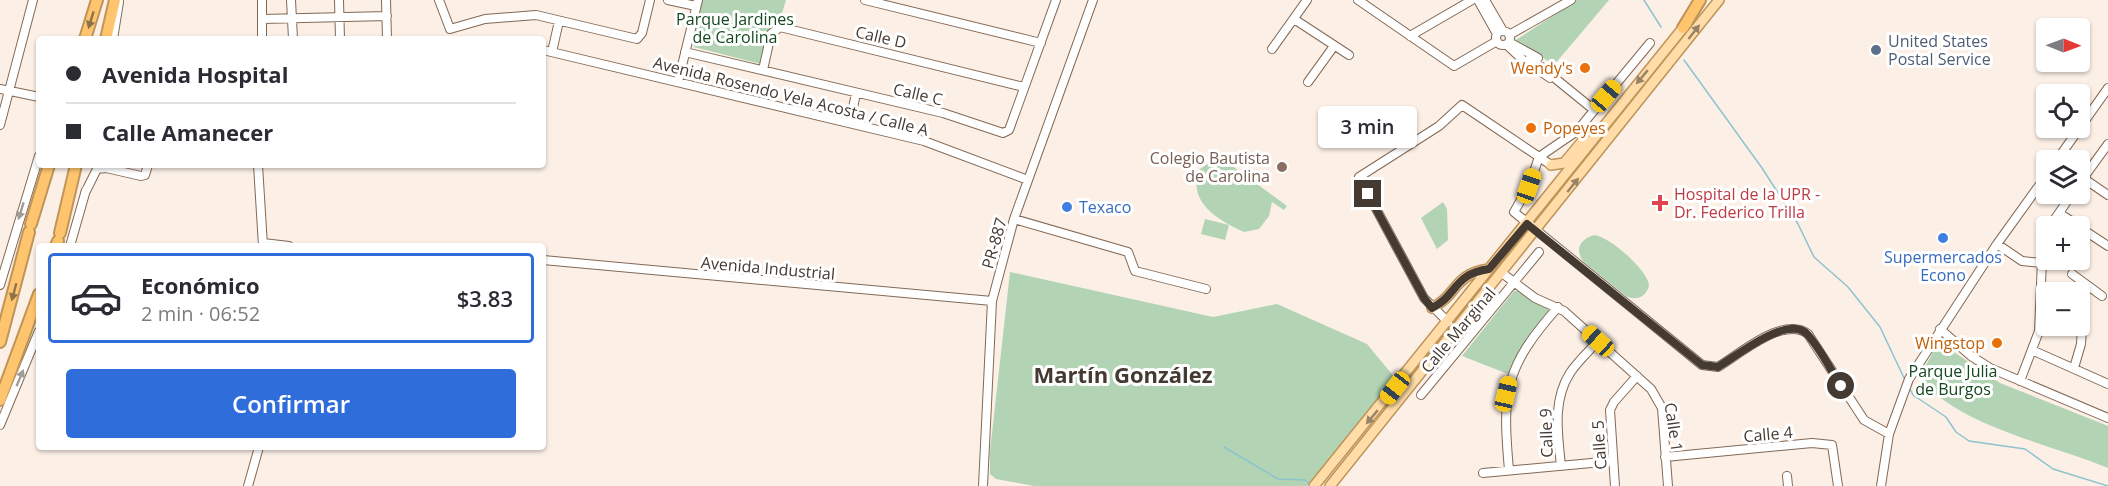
<!DOCTYPE html>
<html lang="es">
<head>
<meta charset="utf-8">
<style>
  :root { --surface:#fff; --page:#f2f2f3; --text:#2b2b33; --muted:#7c7c81; --line:#e1e1e2; --accent:#2f6ddb }
  body { margin:0; font-family:"Open Sans",sans-serif; background:var(--page); color:var(--text); height:100vh; display:flex; flex-direction:column; font-size:22px; white-space:nowrap }
  * { box-sizing:border-box; margin:0 }
  p { font-size:20px; color:var(--muted) }
  .icon { flex:none; width:33px; height:33px; fill:none; stroke:currentColor; stroke-width:2; stroke-linecap:round; stroke-linejoin:round }
  .map { position:relative; flex:1; overflow:hidden }
  .side { position:absolute; left:36px; top:243px; width:510px; height:207px; display:flex; flex-direction:column; background:var(--surface); border-radius:6px; box-shadow:0 2px 4px #0004 }
  .side>* { flex:none }
  .hud { position:absolute; left:36px; top:36px; width:510px; height:132px; border-radius:6px; box-shadow:0 2px 4px #0004; display:grid; align-content:center; height:132px; padding:0 30px; background:var(--surface) }
  .needle { width:39px; rotate:91deg }
  .fabs { position:absolute; left:2036px; top:18px; display:grid; gap:12px }
  .fabs a { display:grid; place-items:center; width:54px; height:54px; border-radius:6px; background:var(--surface); box-shadow:0 2px 4px #0004; font-size:30px }
  .end { position:absolute; width:27px; height:27px; margin:-14px; border:8px solid #453a31; background:#fff; box-shadow:0 0 0 3px #fff }
  .from { border-radius:50% }
  .bubble { position:absolute; height:42px; border-radius:6px; background:var(--surface); box-shadow:0 2px 4px #0004; font-size:20px; font-weight:600; line-height:42px; text-align:center }
  .car { position:absolute; width:18px; height:36px; margin:-18px -9px; border-radius:8px; box-shadow:0 0 4px 2px #0007; background:linear-gradient(#f5c518 24%,#345 0 40%,#f5c518 0 76%,#345 0 86%,#f5c518 0) }
  .hud b { display:flex; align-items:center; gap:21px; height:57px; font-size:22px }
  .hud b+b { border-top:2px solid var(--line) }
  .hud i { width:15px; height:15px; background:var(--text) }
  ul { padding:10px 0 0; list-style:none }
  li { display:flex; align-items:center; gap:18px; height:90px; margin:0 12px 9px; padding:0 18px; border:3px solid transparent; border-radius:6px }
  li div { flex:1 }
  li b { display:block; font-size:22px }
  li em { font-style:normal; font-weight:600 }
  li.current { border-color:var(--accent) }
  li>.icon { width:54px; height:54px; stroke-width:1.5 }
  .primary-button { display:flex; gap:12px; margin-top:auto; padding:12px 30px }
  .primary-button a { flex:1; height:69px; border-radius:6px; background:var(--accent); color:#fff; font-size:24px; font-weight:600; line-height:69px; text-align:center }
  .map>svg:first-child { display:block }
  .green { fill:#b2d4b5 }
  .lines { fill:none; stroke-linecap:round; stroke-linejoin:round }
  .stream { stroke:#8dc3cf; stroke-width:1.5 }
  .minor-casing { stroke:#836955; stroke-width:10 }
  .major-casing { stroke:#be9459; stroke-width:12 }
  .highway-casing { stroke:#be9459; stroke-width:14 }
  .minor { stroke:#fff; stroke-width:8 }
  .major { stroke:#ffdca8; stroke-width:9 }
  .highway { stroke:#ffc56e; stroke-width:10 }
  .oneway { fill:#8f7249 }
  .oneway2 { fill:#998367 }
  .oneway3 { fill:#a29c98 }
  .route { stroke:#453a31; stroke-width:8 }
  .service-dot { fill:#5c6f8a; stroke:#fff; stroke-width:2 }
  .food-dot { fill:#e8710a; stroke:#fff; stroke-width:2 }
  .education-dot { fill:#8d6e63; stroke:#fff; stroke-width:2 }
  .health-dot { fill:#e0444e; stroke:#fff; stroke-width:2 }
  .shop-dot { fill:#3f7fe0; stroke:#fff; stroke-width:2 }
  .labels { text-anchor:middle; stroke-width:6; stroke-linejoin:round; paint-order:stroke }
  .park-label { font-size:16px; fill:#14481e; stroke:#fff }
  .street-label { font-size:16px; fill:#453a31; stroke:#fff }
  .service-label { font-size:16px; fill:#4e5e75; stroke:#fff; text-anchor:start }
  .food-label { font-size:16px; fill:#c56008; stroke:#fff; text-anchor:end }
  .education-label { font-size:16px; fill:#785e54; stroke:#fff; text-anchor:end }
  .health-label { font-size:16px; fill:#be3a42; stroke:#fff; text-anchor:start }
  .shop-label { font-size:16px; fill:#366cbe; stroke:#fff; text-anchor:start }
  .district-label { font-size:22px; font-weight:bold; fill:#453a31; stroke:#fff }
</style>
</head>
<body>
<div class="map">
<svg width="2108" height="486" viewBox="0 0 2108 486">
  <rect width="100%" height="100%" fill="#fbefe6"/>
  <path class="green" d="M702,0h84l-6,20 -6,1 -3,4 -10,39 -67,-17 -1,-3z
    M1577,0h32l-55,65 -38,-25z
    M1224,160l63,46 -3,4 -12,-8 -3,14 -10,13 -15,3c-27,-12 -58,-31 -44,-63l10,-7z
    M1443,202l4,7 1,31 -11,9 -16,-31z
    M1205,219l24,6 -4,15 -24,-6z
    M1594,235c15,1 55,36 55,51 -4,12 -13,15 -23,10l-42,-34c-10,-12 -4,-23 10,-27z
    M1010,272l203,45 64,-13 90,40 28,34 -88,108h-273l-38,-7 -6,-5v-23z
    M1514,291h6l28,18v5l-21,25 -19,35 -46,-18z
    M1939,342l61,41 108,43v42c-57,-24 -151,-42 -189,-91z"/>
  <g class="lines">
    <path class="stream" d="M1644,0l17,27
      M1684,60l78,108 36,56 16,33 34,30 32,40 25,53
      M1910,389l3,6 33,22 10,15 13,9 56,8 28,20 55,17
      M1224,447l54,32 27,1 6,5"/>
    <g class="minor-casing">
      <path id="minor" d="M291,0l2,39
        M339,0l1,39
        M386,0l1,39
        M439,0l11,29 35,-10 51,-4 101,24 5,-6 8,-33
        M668,0l28,6
        M865,0l176,43
        M1358,0l96,66 43,-25
        M1478,0l19,34
        M1485,0l18,31
        M262,19l125,-3
        M1294,19l55,36
        M1496 38a7 7 0 1 1 14 0a7 7 0 1 1-14 0Z
        M1509,35l62,-35
        M1410,36l62,-36
        M113,39l6,-37
        M262,39v-39
        M1509,42l29,16
        M1650,43l-73,88 -38,26 -10,29 -15,26 188,153 16,2c22,-13 66,-52 90,-33l56,86 25,14
        M1507,45l15,14
        M1272,49l35,-49
        M543,50l381,91 104,39
        M552,52l7,-31
        M685,52l258,61 60,20 6,-3 47,-130
        M1530,58l64,52
        M1527,62l23,16
        M763,70l8,-36 9,-7 244,60
        M678,82l20,-82
        M1308,82l26,-36
        M0,89l39,8
        M850,123l6,-30
        M0,125l33,-125
        M2057,160l51,-72
        M258,165l5,81
        M2083,178l25,17
        M2079,184l29,-40
        M85,193l12,-24 9,-1 35,8 4,-1 3,-10
        M2059,213l20,13
        M1014,219l114,33 7,19 71,18
        M2050,226l22,-32
        M2079,227l29,19
        M263,243l26,3
        M1997,244l25,17 20,2
        M70,246l16,-56
        M543,260l449,41
        M1502,273l33,25 29,13 87,78 11,19 6,78
        M2072,274l30,22
        M0,285l39,-129
        M1448,322l-24,-24 -65,-121 80,-51 23,-21 89,60
        M1940,329l31,27 19,12 118,50
        M2034,351l74,33
        M2074,368l7,-24 3,-48 4,-10
        M2020,381l19,-50 4,-94 3,-5
        M1421,395l118,-143
        M0,425l39,-94
        M1665,457l147,-14 20,2 6,41
        M1561,466c-3,-31 -9,-65 9,-93 7,-11 19,-22 28,-32
        M1509,470c-7,-78 -5,-102 49,-163
        M1483,473l130,-12
        M1787,476l1,10
        M248,486l11,-39
        M983,486l9,-185 22,-82 79,-219
        M1615,486l-5,-76 4,-8 23,-26
        M1881,486l8,-52 20,-55 88,-135 49,-68"/>
    </g>
    <g class="major-casing">
      <path id="major" d="M1551,165l13,-2 21,-25
        M1432,308c26,-13 21,-34 57,-39
        M1314,486l373,-463
        M1330,486l389,-486"/>
    </g>
    <g class="highway-casing">
      <path id="highway" d="M1683,28l17,-28
        M85,39l12,-39
        M106,39l9,-39
        M31,224l18,-59
        M60,233l16,-68
        M56,246l2,-5
        M0,342l29,-110
        M0,400l39,-106"/>
    </g>
    <use href="#minor" class="minor"/>
    <use href="#major" class="major"/>
    <use href="#highway" class="highway"/>
  </g>
  <defs><path id="oneway-solid" d="M-6-.8H1V-3.2L6.5 0L1 3.2V.8H-6Z" transform="scale(1.5)"/></defs>
  <g class="oneway">
    <use href="#oneway-solid" transform="translate(91 20) rotate(107)"/>
    <use href="#oneway-solid" transform="translate(14 292) rotate(105)"/>
  </g>
  <g class="oneway2">
    <use href="#oneway-solid" transform="translate(1694 32) rotate(-52)"/>
    <use href="#oneway-solid" transform="translate(1642 77) rotate(130)"/>
    <use href="#oneway-solid" transform="translate(1573 185) rotate(-51)"/>
    <use href="#oneway-solid" transform="translate(1372 417) rotate(130)"/>
  </g>
  <g class="oneway3">
    <use href="#oneway-solid" transform="translate(21 211) rotate(107)"/>
    <use href="#oneway-solid" transform="translate(20 378) rotate(-67)"/>
  </g>
  <g class="lines">
    <path class="route" d="M1368,194l56,104 8,10c26,-13 21,-34 57,-39l38,-45 175,141 16,2c19,-11 71,-54 90,-32 13,15 22,34 33,51"/>
  </g>
  <circle class="service-dot" cx="1876" cy="50" r="6"/>
  <g class="food-dot">
    <circle cx="1585" cy="68" r="6"/>
    <circle cx="1531" cy="128" r="6"/>
    <circle cx="1997" cy="343" r="6"/>
  </g>
  <circle class="education-dot" cx="1282" cy="167" r="6"/>
  <path class="health-dot" d="M1657 194h6v6h6v6h-6v6h-6v-6h-6v-6h6z"/>
  <g class="shop-dot">
    <circle cx="1067" cy="207" r="6"/>
    <circle cx="1943" cy="238" r="6"/>
  </g>
  <g class="labels">
    <g class="park-label">
      <text x="735" y="25">Parque Jardines<tspan x="735" dy="18">de Carolina</tspan></text>
      <text x="1953" y="377">Parque Julia<tspan x="1953" dy="18">de Burgos</tspan></text>
    </g>
    <g class="street-label">
      <text transform="translate(881 37) rotate(13)" y="6">Calle D</text>
      <text transform="translate(918 94) rotate(13)" y="6">Calle C</text>
      <text transform="translate(791 96) rotate(14)" y="6">Avenida Rosendo Vela Acosta / Calle A</text>
      <text transform="translate(994 243) rotate(-74)" y="6">PR-887</text>
      <text transform="translate(768 268) rotate(5)" y="6">Avenida Industrial</text>
      <text transform="translate(1458 330) rotate(-50)" y="6">Calle Marginal</text>
      <text transform="translate(1674 427) rotate(82)" y="6">Calle 1</text>
      <text transform="translate(1546 433) rotate(-92)" y="6">Calle 9</text>
      <text transform="translate(1768 434) rotate(-5)" y="6">Calle 4</text>
      <text transform="translate(1599 445) rotate(-94)" y="6">Calle 5</text>
    </g>
    <g class="service-label">
      <text x="1888" y="47">United States<tspan x="1888" dy="18">Postal Service</tspan></text>
    </g>
    <g class="food-label">
      <text x="1573" y="74">Wendy's</text>
      <text x="1543" y="134" text-anchor="start">Popeyes</text>
      <text x="1985" y="349">Wingstop</text>
    </g>
    <g class="education-label">
      <text x="1270" y="164">Colegio Bautista<tspan x="1270" dy="18">de Carolina</tspan></text>
    </g>
    <g class="health-label">
      <text x="1674" y="200">Hospital de la UPR -<tspan x="1674" dy="18">Dr. Federico Trilla</tspan></text>
    </g>
    <g class="shop-label">
      <text x="1079" y="213">Texaco</text>
      <text x="1943" y="263" text-anchor="middle">Supermercados<tspan x="1943" dy="18">Econo</tspan></text>
    </g>
    <g class="district-label">
      <text x="1123" y="383">Martín González</text>
    </g>
  </g>
</svg>
<div class="fabs">
<a><svg class="needle" viewBox="-14 -14 28 28"><path d="M0-13l5 13h-10z" fill="#e53935"/><path d="M0 13l5-13h-10z" fill="#7c7c81"/></svg></a>
<a><svg class="icon" aria-label="locate" viewBox="0 0 24 24"><circle cx="12" cy="12" r="6"/><path d="M12 2v4M12 18v4M2 12h4M18 12h4"/></svg></a>
<a><svg class="icon" aria-label="layers" viewBox="0 0 24 24"><path d="M12 4l9 5-9 5-9-5zM3 14l9 5 9-5"/></svg></a>
<a>+</a>
<a>−</a>
</div>
<i class="end from" style="left:1841px;top:386px"></i>
<i class="end" style="left:1368px;top:194px"></i>
<div class="bubble" style="left:1318px;top:106px;width:99px">3 min</div>
<i class="car" style="left:1606px;top:96px;rotate:40deg"></i>
<i class="car" style="left:1529px;top:186px;rotate:19deg"></i>
<i class="car" style="left:1598px;top:341px;rotate:312deg"></i>
<i class="car" style="left:1395px;top:388px;rotate:218deg"></i>
<i class="car" style="left:1506px;top:394px;rotate:13deg"></i>
<div class="hud">
<b><i class="from"></i>Avenida Hospital</b>
<b><i></i>Calle Amanecer</b>
</div>
<section class="side">
<ul>
<li class="current"><svg class="icon" aria-label="car" viewBox="0 0 24 24"><path d="M5 17H2v-5l4-1 3-4h7l3 4 3 1v5h-3M9 17h6M6 11h13"/><circle cx="7" cy="17" r="2"/><circle cx="17" cy="17" r="2"/></svg><div><b>Económico</b><p>2 min · 06:52</p></div><em>$3.83</em></li>
</ul>
<div class="primary-button"><a>Confirmar</a></div>
</section>
</div>
</body>
</html>
